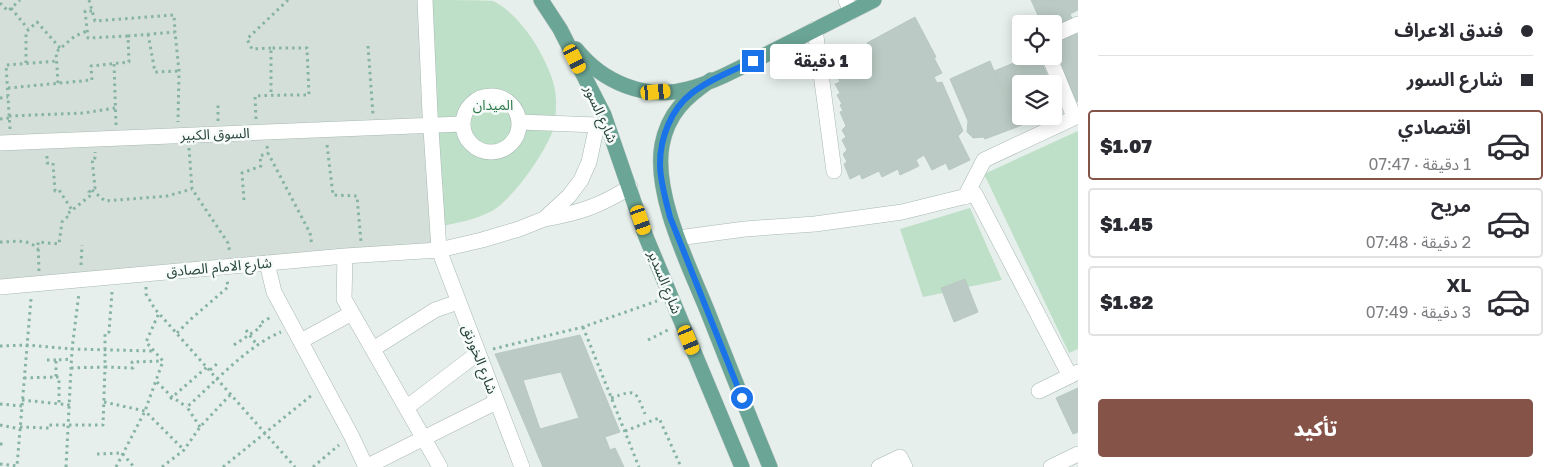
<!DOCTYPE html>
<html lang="ar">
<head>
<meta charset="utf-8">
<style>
  :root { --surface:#fff; --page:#f2f2f3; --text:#2b2b33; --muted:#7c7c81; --line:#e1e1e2; --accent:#855347 }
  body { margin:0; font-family:"Golos Text","Noto Sans Arabic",sans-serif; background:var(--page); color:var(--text); direction:rtl; height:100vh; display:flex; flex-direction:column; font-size:19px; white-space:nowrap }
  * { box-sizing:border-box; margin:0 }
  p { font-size:16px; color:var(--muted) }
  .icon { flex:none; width:28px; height:28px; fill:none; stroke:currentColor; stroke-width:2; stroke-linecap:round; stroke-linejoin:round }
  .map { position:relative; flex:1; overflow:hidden; direction:ltr }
  .details { display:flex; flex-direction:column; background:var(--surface); width:475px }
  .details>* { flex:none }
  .guide { display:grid; align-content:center; height:110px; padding:0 20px; background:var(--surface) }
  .tools { position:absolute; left:1012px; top:15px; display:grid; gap:10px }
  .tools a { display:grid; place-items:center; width:50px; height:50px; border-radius:5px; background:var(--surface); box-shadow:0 2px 12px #0003; font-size:25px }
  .end { position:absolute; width:22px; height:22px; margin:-11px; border:6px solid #1a73e8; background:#fff; box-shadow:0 0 0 2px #fff }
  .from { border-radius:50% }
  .bubble { position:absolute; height:35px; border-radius:5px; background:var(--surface); box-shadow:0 2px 12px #0003; font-size:16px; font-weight:800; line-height:35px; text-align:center; direction:rtl }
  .car { position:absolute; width:15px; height:30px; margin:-15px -8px; border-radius:6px; box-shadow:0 0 4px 1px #0007; background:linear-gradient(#f5c518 24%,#345 0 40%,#f5c518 0 76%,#345 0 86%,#f5c518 0) }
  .guide b { display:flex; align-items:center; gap:18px; height:48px; font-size:19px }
  .guide b+b { border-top:1px solid var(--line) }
  .guide i { width:12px; height:12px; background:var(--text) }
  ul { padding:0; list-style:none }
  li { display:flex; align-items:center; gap:15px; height:70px; margin:0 10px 8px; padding:0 10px; border:2px solid var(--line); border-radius:5px }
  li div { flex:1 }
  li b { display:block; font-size:19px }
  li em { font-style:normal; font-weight:800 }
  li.current { border-color:var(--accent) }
  li>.icon { width:45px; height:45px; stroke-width:1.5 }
  .action { display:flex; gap:10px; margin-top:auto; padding:10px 20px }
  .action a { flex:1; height:58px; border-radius:5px; background:var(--accent); color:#fff; font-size:20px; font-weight:800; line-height:58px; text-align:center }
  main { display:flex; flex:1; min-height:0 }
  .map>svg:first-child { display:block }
  .built { fill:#d4dfda }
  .green { fill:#bfe0c8 }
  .building { fill:#bbcac4; stroke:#b8c9c2; fill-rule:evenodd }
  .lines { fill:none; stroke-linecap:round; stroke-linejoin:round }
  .minor-casing { stroke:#a8b8b2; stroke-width:16 }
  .major-casing { stroke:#c2cac8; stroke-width:16 }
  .path { stroke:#86b3a5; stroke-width:3; stroke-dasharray:2.5 4; stroke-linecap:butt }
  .minor { stroke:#fff; stroke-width:15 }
  .major { stroke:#6aa596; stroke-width:15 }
  .route { stroke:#1a73e8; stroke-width:6 }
  .labels { text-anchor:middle; stroke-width:5; stroke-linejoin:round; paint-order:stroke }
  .park-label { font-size:14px; fill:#2d7a4b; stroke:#f7fbf9 }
  .street-label { font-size:14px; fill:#24423a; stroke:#f7fbf9 }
</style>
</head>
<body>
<main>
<section class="details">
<div class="guide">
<b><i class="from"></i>فندق الاعراف</b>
<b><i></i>شارع السور</b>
</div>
<ul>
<li class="current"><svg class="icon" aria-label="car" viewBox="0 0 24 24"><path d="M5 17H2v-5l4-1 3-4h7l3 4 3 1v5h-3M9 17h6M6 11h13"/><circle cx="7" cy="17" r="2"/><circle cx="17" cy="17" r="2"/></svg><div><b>اقتصادي</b><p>1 دقيقة · 07:47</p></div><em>$1.07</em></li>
<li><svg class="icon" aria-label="car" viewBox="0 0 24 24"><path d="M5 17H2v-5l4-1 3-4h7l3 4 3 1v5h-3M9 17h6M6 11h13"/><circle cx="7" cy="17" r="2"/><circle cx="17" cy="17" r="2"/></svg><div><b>مريح</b><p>2 دقيقة · 07:48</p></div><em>$1.45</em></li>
<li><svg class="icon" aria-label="car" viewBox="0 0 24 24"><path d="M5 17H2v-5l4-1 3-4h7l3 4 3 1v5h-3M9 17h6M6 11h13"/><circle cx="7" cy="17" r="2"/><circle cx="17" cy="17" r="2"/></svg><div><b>XL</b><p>3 دقيقة · 07:49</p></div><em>$1.82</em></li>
</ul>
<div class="action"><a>تأكيد</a></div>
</section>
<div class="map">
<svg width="1078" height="467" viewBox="0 0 1078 467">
  <rect width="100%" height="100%" fill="#e6efeb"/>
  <path class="built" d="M0,0h425l14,250 -439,37z"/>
  <path class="green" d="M425,0c12,0 61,0 68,1 18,8 37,32 46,49 9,17 18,35 17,54 0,8 -1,19 -3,26 -8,23 -40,69 -61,81 -17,9 -36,12 -54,16z
    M1078,131v218l-9,4 -85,-179z
    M970,208l32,72 -34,7 -4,-8 -23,9 2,5 -20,4 -23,-68z"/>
  <path class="building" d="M1031,0h47v10l-8,4 4,9 -20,9v-8h-12z
    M915,17l21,40 -2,1 8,15 -8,4 3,6 5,-1 21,49 -5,5 12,24 -21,10 -3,-7 -14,7 -8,-15 -8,5 3,6 -19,9 -2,-6 -16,8 -3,-6 -17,8 -2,-5 -10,5 -6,-15 3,-2 -4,-8 4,-4 -5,-10 4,-3 -4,-7 4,-4 -6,-14 3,-1 -3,-6 2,-1 -5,-9 3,-2 -5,-9 5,-2 -3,-6 6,-3 -6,-11 16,-9 3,6 16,-8 -5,-8z
    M1075,30l3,6v65l-1,1 -23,-50v-13z
    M1031,56h8l12,28h-30v32h21l-25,11 -23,-56z
    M990,61l27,66 -32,12 -2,-2 -10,1 -6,-6 1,-11 -18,-42z
    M1054,90l8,18 -8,3z
    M965,279l13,33 -24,10 -13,-34z
    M580,335l40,97 -15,5 5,13 5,-2 9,19h-81l-48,-113zM561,372l18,46 -39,11 -17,-49z
    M1078,388v44l-5,2 -17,-36z"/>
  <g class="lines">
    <g class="minor-casing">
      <path id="minor" d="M425,0l5,114 9,136 83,217
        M846,0l5,12
        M815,29l19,142
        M1054,35l24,-11
        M1021,51v-1
        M1049,56l25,61
        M463 124a28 28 0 1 1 56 0a28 28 0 1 1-56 0Z
        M0,143l462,-19
        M965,197l19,-37 94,-44
        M544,219c35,-6 56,-13 86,-32
        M678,238l67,-9 70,-5 87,-12 73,-18 95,182
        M345,256l-1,43 96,168
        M267,263l7,29 77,143 15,32 130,-65
        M0,287l345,-31 94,-6 43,-10 37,-11 25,-10 25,-23 12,-16 8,-18 8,-37 -77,-3
        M301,341l51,-28
        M373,349l62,-39 23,-8
        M1039,391l39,-19
        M406,408l72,-55
        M879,467l21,-10 5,10
        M1051,467l27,-13"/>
    </g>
    <g class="major-casing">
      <path id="major" d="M541,0l19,29 44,86 42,122 96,230
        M576,49c26,33 70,52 112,40 30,-8 59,-25 87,-39 33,-17 66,-33 99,-50
        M711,80c-25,17 -43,33 -49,65 -9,51 28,122 47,170 20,51 40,101 61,152"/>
    </g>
    <path class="path" d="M89,0l6,21 79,-6 1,17
      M0,3l8,8 12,-11
      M11,8l17,21
      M92,11h-7l3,27 40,-2
      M148,34l7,38 24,-1
      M368,46l5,69
      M271,48l-19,1 -5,-10 41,-39
      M26,63v-31l11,-10 23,26
      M114,64l2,61
      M58,83l-2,-31 19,-16 12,-5
      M8,88l84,-8 -1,-14 38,-4 -1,-26 47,-4 4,39 -1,51
      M0,98l8,-1
      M9,116l75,-3 31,-5
      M0,119l9,-1
      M256,119l-1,-23c18,-1 36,-1 54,-1l-2,-47h-36v48
      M218,121v-18
      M10,129l-4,-64 51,-4
      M327,145l6,50 24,1 4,46
      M267,146l1,7 42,80 2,13
      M189,148l3,41 36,54 2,10
      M47,156v7h6l2,28 4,-1 13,20
      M92,190l13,11 62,-5 25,-7
      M244,200l-2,-27 19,-7 -1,-10 8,-3
      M0,242c14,0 28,-4 38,7
      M81,265l1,-20
      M39,271l-1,-29 21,2 3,-22 5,-5 -1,-2 25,-20 -2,-3 6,-4 -3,-30h3v-6
      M146,287v7l9,15 140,158
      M112,292l-3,40 -4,1v34l28,1 -1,-6 30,-1
      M583,327l56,140
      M246,330l11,15
      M177,333l14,-14 37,-32 -1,-7
      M648,340l22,-11
      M234,345l27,-18 -2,-3 12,-7
      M0,346l27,-1 45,4 81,2
      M493,349l90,-22 74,-26
      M47,360h9
      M210,370l8,-7
      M56,377h3v27
      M24,378l32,-1v-17l16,-1
      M157,382l15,15 15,10
      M611,398c26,-9 24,-8 34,16
      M170,399l37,-32
      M22,400l48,5
      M104,402l41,9 39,39
      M0,404l22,2
      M0,425l20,4
      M20,427l29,1v-3h54l2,-58 -34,1
      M200,427l-13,-20c27,-24 60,-61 94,-75
      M625,431l34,-13 22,49
      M0,444h4
      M97,454l25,-1 12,14
      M0,464l17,2 14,-167
      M66,467l6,-118 7,-56
      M116,467l29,-56 18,-50 -17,-19 13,-29
      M162,467l22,-17 16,-23 31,-33
      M223,467l89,-72
      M313,467l26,-22"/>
    <use href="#minor" class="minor"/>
    <use href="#major" class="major"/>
  </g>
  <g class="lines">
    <path class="route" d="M742,398l-72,-181c-4,-17 -10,-35 -10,-53 0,-26 11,-55 32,-71 18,-14 40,-22 61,-32"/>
  </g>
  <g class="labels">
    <g class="park-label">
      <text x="493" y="110">الميدان</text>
    </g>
    <g class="street-label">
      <text transform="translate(601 114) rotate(66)" y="5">شارع السور</text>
      <text transform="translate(215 134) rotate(-2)" y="5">السوق الكبير</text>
      <text transform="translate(219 267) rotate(-5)" y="5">شارع الامام الصادق</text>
      <text transform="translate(665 282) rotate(68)" y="5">شارع السدير</text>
      <text transform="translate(480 359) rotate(69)" y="5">شارع الخورنق</text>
    </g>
  </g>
</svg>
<div class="tools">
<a><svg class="icon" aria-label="locate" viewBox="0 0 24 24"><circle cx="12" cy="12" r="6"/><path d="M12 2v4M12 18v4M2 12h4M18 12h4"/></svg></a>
<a><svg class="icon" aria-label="layers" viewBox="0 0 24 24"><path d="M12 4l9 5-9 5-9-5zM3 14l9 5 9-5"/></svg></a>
</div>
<i class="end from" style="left:742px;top:398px"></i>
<i class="end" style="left:753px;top:61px"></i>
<div class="bubble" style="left:770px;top:44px;width:102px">1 دقيقة</div>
<i class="car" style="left:575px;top:59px;rotate:153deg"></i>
<i class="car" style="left:656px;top:92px;rotate:85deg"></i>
<i class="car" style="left:641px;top:220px;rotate:161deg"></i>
<i class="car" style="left:689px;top:340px;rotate:157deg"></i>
</div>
</main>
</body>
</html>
